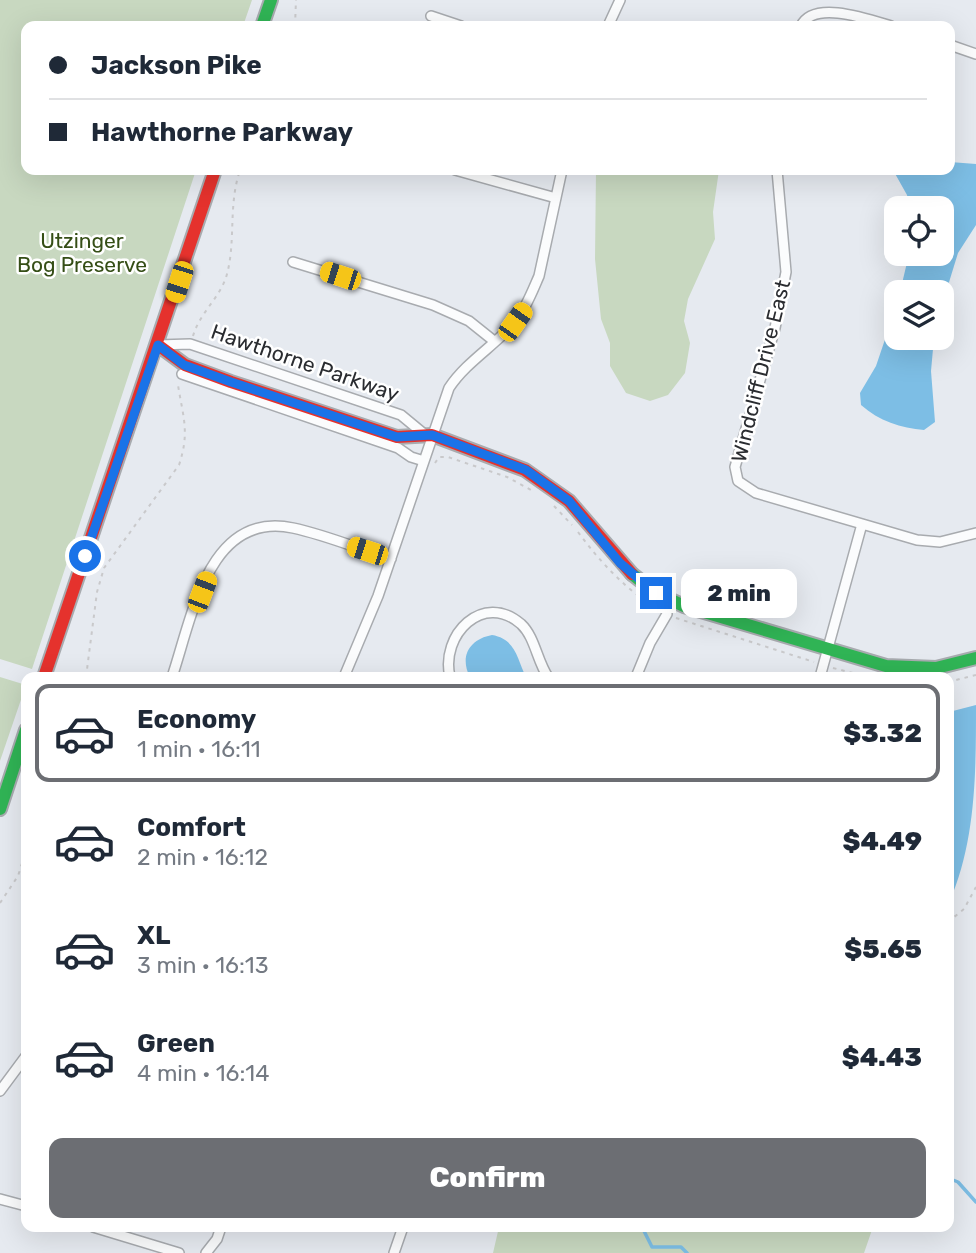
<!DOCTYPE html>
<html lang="en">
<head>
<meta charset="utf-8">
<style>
  :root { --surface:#fff; --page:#f6f6f7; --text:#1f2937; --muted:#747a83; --line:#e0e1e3; --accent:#6c6e73 }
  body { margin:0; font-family:Rubik,sans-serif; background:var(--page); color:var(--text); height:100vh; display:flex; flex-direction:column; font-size:26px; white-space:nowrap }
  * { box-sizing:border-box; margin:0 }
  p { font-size:23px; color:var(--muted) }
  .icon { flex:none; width:38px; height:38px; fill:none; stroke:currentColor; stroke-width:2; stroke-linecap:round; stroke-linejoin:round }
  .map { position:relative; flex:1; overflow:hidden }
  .panel { position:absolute; left:21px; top:672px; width:933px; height:560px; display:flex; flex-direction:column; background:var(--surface); border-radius:14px; box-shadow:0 7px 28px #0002 }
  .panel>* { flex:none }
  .guide { position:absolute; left:21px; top:21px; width:934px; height:154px; border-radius:14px; box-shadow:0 7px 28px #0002; display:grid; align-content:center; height:154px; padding:0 28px; background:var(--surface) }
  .controls { position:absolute; left:884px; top:196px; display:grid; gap:14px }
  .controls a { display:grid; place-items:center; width:70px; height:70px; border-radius:14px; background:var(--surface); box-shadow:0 7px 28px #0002; font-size:35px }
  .end { position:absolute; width:32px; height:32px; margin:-16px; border:9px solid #1a73e8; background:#fff; box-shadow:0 0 0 4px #fff }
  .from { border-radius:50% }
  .bubble { position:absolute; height:49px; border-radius:14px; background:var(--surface); box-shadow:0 7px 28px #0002; font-size:23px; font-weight:800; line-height:49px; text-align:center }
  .car { position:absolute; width:21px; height:42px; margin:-21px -10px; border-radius:9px; box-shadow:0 0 5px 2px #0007; background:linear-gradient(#f5c518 24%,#345 0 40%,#f5c518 0 76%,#345 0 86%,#f5c518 0) }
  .guide b { display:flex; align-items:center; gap:24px; height:66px; font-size:26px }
  .guide b+b { border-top:2px solid var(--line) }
  .guide i { width:18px; height:18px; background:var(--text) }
  ul { padding:12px 0 0; list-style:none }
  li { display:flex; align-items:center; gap:21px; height:98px; margin:0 14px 10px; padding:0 14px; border:4px solid transparent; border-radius:14px }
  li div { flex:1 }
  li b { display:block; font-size:26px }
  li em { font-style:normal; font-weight:800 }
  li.current { border-color:var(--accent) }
  li>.icon { width:63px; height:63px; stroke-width:1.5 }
  .action { display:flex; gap:14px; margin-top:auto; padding:14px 28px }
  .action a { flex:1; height:80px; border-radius:14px; background:var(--accent); color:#fff; font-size:28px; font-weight:800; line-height:80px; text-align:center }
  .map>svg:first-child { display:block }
  .green { fill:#c8d8c0 }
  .water { fill:#7dbee5 }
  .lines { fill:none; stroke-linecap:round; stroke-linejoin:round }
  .stream { stroke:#7dbee5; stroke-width:3.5 }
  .street-casing { stroke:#a8abaf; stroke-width:12 }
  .fast-casing { stroke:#a8abaf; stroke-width:16 }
  .jam-casing { stroke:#a8abaf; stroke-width:16 }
  .path { stroke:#c9c9cb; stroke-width:2; stroke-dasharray:3.5 5; stroke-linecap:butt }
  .street { stroke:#fbfcfd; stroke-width:9 }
  .fast { stroke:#30b455; stroke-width:12 }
  .jam { stroke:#e5322d; stroke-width:12 }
  .route { stroke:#1a73e8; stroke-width:9 }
  .labels { text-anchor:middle; stroke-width:5; stroke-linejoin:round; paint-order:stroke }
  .park-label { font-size:21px; fill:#354e16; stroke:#fff }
  .street-label { font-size:21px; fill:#2a2c30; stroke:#fff }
</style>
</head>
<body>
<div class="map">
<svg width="976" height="1253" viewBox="0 0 976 1253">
  <rect width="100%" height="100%" fill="#e6eaf0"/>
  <path class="green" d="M0,0h252l-9,26h-217v144h170l-164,499 -32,-10z
    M596,170h123l-6,42 2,27 -27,60 -4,22 6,22 -5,30 -17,22 -18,6 -24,-8 -16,-27v-23l-9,-24 -6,-60z
    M0,677l26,8 -26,76z
    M499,1227h374l-9,26h-371z"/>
  <path class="water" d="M950,162l26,2v61l-18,28 -16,52v-13h-42l9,-38h33v-46h-32l-3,-13 -14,-25h57z
    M896,307v31h38l-3,33 4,51 -11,8c-23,-2 -45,-9 -63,-25l-1,-12 16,-27z
    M492,635c24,4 25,24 34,42h-56c-11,-21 0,-38 22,-42z
    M976,705c0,68 0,136 -27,198v-191z"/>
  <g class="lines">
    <path class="stream" d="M948,1178l10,4 18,20
      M645,1227l-2,2 9,18h29l6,6"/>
    <g class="street-casing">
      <path id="street" d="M431,16l30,10
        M608,26l12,-26
        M801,26c12,-26 64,-8 90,0
        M950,45l26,9
        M455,170l101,28
        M777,170l9,102 -11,56 -40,139 3,14 18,12 161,47 23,2 36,-9
        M293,262l140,43 36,16 25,20
        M158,345l32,-1 211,71 23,19
        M182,374l216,74 13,9 13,4
        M172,677c20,-59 36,-167 121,-149 33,7 66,21 98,31
        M344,677l34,-81 71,-208c18,-27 47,-43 67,-67 10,-13 16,-29 23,-45l23,-106
        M450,677c-10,-42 33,-86 71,-53 14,13 16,37 27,53
        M636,677l14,-34 17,-29
        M820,677l42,-153
        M0,1091l26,-35
        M0,1199l26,7
        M93,1227l86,26
        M206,1253l11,-14 4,-12
        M394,1253l9,-26"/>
    </g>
    <g class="fast-casing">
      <path id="fast" d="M262,26l9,-26
        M632,574l24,19 28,13 202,60 50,2 40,-10
        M0,809l26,-79"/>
    </g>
    <g class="jam-casing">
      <path id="jam" d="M158,345l27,20 46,17 166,55 35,-2 93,35 44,31 63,73
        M44,677l171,-507"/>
    </g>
    <path class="path" d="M295,26l1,-26
      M193,336c7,-24 28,-39 34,-62 9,-34 1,-68 13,-104
      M435,463l4,-6h9l59,20 26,14
      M554,506l18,19
      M578,532c23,31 47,57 81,78
      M676,618l138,44
      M833,668l36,9
      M86,677l11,-85 7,-24 75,-103c11,-33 4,-48 -1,-80
      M948,682l28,-7
      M0,903l18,-27 8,-25
      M948,922l16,-13 12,-22"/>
    <use href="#street" class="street"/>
    <use href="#fast" class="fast"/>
    <use href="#jam" class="jam"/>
  </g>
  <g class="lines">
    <path class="route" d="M85,556l73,-211 26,20 47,17 166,55 35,-2 94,35 43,31 51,62 36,30"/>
  </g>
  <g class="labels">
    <g class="park-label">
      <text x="82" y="248">Utzinger<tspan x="82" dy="24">Bog Preserve</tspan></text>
    </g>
    <g class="street-label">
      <text transform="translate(305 363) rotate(19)" y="7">Hawthorne Parkway</text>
      <text transform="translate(761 371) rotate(-76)" y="7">Windcliff Drive East</text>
    </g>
  </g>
</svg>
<div class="controls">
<a><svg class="icon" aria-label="locate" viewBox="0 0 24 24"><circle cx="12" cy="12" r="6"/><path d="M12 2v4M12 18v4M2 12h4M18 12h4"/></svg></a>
<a><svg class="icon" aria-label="layers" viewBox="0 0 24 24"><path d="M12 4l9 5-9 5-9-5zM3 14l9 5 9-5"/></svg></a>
</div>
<i class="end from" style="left:85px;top:556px"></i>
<i class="end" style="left:656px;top:593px"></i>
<div class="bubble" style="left:681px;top:569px;width:116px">2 min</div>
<i class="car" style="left:340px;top:276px;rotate:288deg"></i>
<i class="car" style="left:179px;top:282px;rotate:198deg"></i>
<i class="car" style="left:515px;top:322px;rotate:35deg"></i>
<i class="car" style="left:367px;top:551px;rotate:288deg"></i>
<i class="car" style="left:202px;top:592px;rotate:21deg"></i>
<div class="guide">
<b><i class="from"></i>Jackson Pike</b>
<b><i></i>Hawthorne Parkway</b>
</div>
<section class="panel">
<ul>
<li class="current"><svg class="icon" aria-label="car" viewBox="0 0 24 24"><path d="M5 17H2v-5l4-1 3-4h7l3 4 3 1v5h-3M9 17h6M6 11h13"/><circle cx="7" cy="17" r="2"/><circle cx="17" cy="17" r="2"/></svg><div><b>Economy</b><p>1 min · 16:11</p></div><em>$3.32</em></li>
<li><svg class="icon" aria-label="car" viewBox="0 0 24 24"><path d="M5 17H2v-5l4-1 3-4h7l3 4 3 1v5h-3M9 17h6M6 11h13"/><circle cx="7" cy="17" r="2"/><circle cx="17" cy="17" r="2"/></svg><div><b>Comfort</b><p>2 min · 16:12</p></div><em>$4.49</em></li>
<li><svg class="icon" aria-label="car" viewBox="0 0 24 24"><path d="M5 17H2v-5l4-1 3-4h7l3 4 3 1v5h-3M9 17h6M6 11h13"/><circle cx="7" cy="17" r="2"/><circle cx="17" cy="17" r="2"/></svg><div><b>XL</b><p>3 min · 16:13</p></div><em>$5.65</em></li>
<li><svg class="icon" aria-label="car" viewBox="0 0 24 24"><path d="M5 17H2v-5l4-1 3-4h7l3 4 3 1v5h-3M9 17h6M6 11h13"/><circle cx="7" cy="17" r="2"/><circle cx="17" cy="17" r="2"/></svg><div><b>Green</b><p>4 min · 16:14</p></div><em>$4.43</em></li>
</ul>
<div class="action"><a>Confirm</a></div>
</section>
</div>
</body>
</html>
